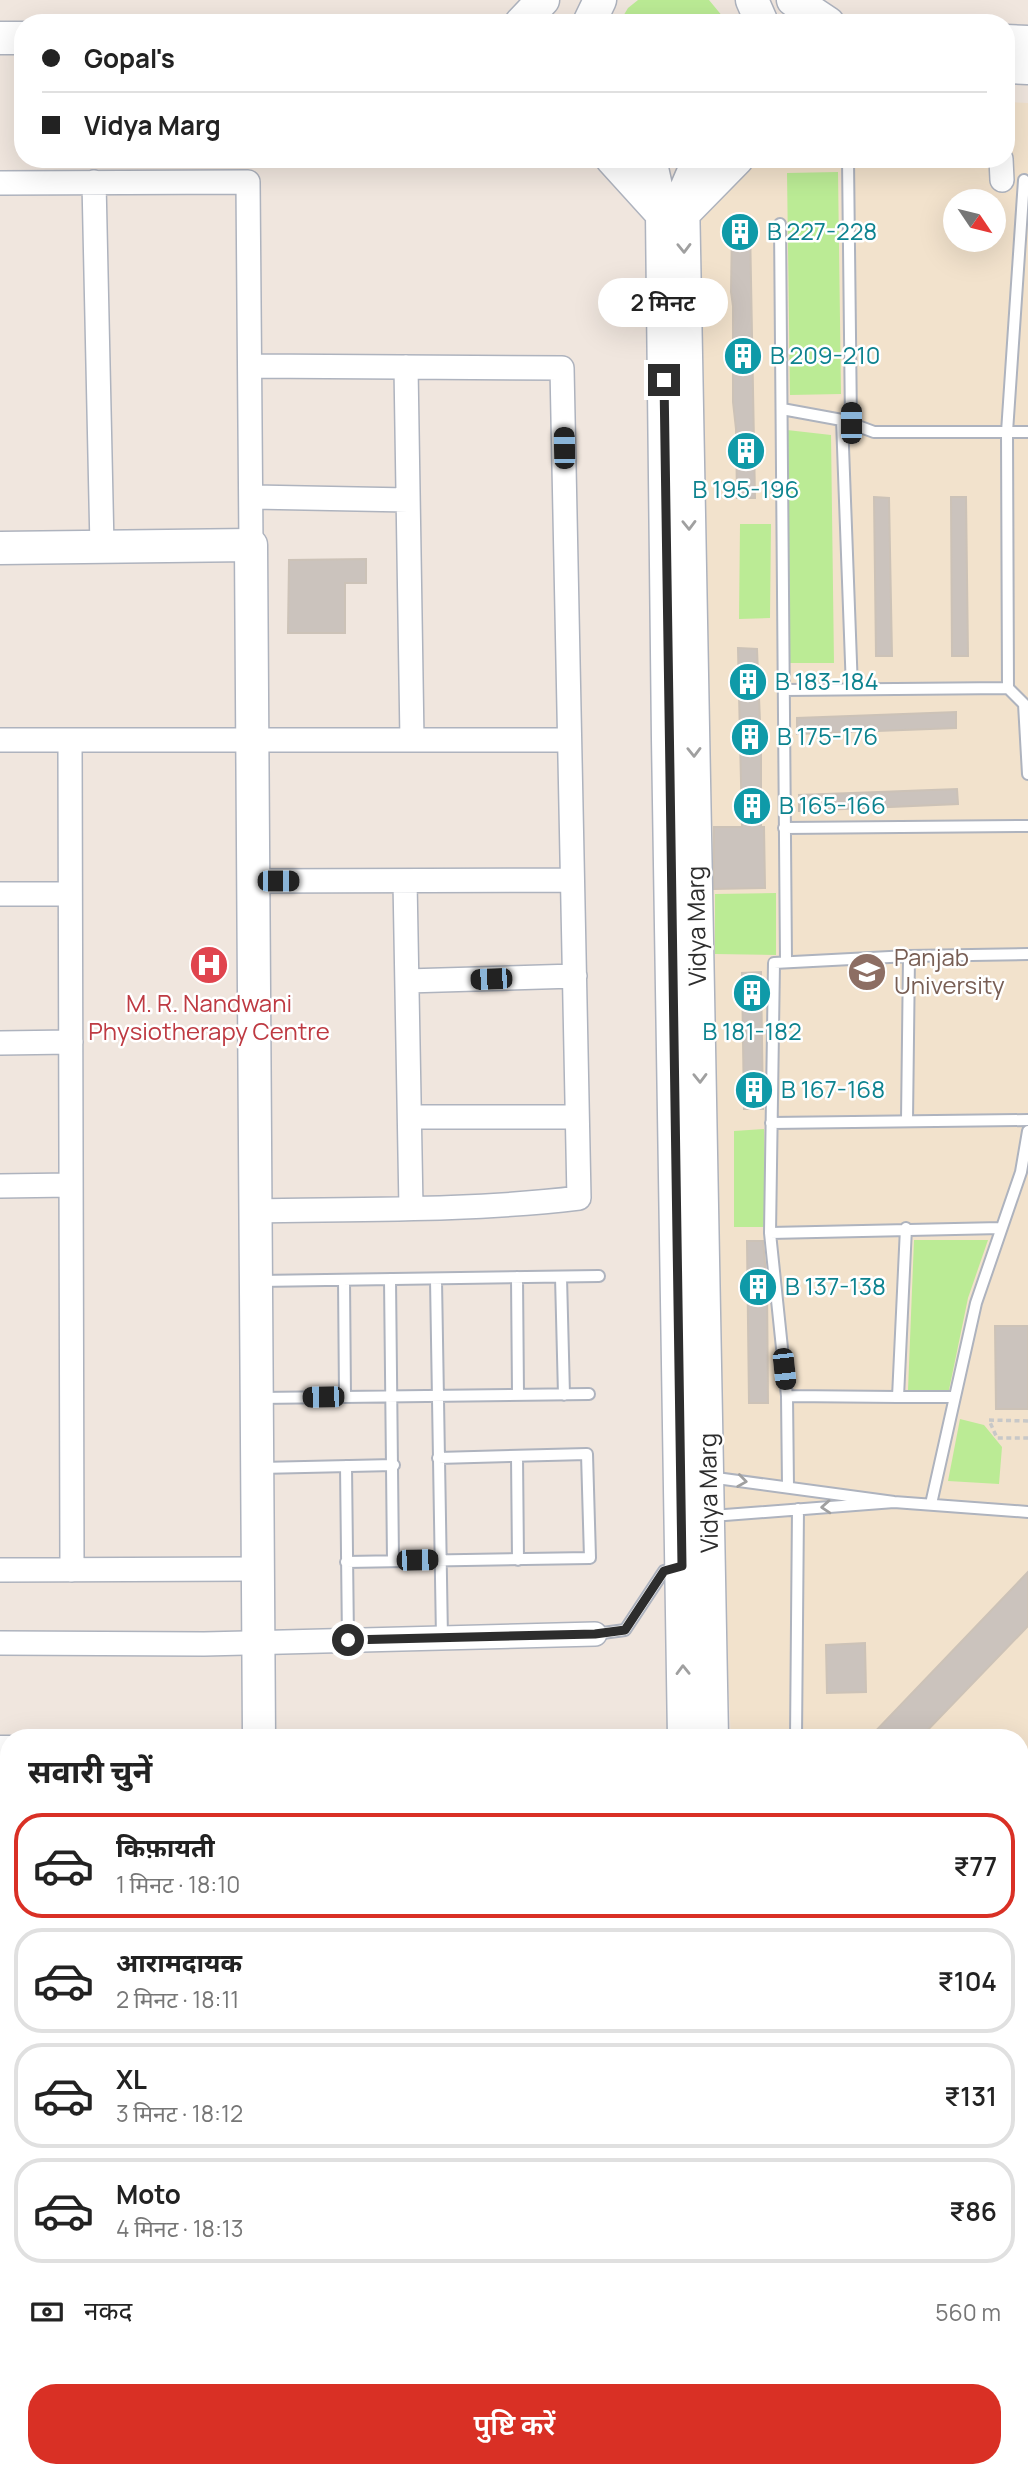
<!DOCTYPE html>
<html lang="hi">
<head>
<meta charset="utf-8">
<style>
  :root { --surface:#fff; --page:#f6f6f6; --text:#222; --muted:#767676; --line:#e0e0e0; --accent:#d93025 }
  body { margin:0; font-family:Manrope,"Noto Sans Devanagari",sans-serif; background:var(--page); color:var(--text); height:100vh; display:flex; flex-direction:column; font-size:26px; white-space:nowrap }
  * { box-sizing:border-box; margin:0 }
  p { font-size:23px; color:var(--muted) }
  .icon { flex:none; width:38px; height:38px; fill:none; stroke:currentColor; stroke-width:2; stroke-linecap:round; stroke-linejoin:round }
  .map { position:relative; flex:1; overflow:hidden }
  .panel { position:absolute; left:0px; top:1729px; width:1029px; height:749px; display:flex; flex-direction:column; background:var(--surface); border-radius:28px 28px 0 0; box-shadow:0 7px 28px #0002 }
  .panel>* { flex:none }
  .banner { position:absolute; left:14px; top:14px; width:1001px; height:154px; border-radius:28px; box-shadow:0 7px 28px #0002; display:grid; align-content:center; height:154px; padding:0 28px; background:var(--surface) }
  .needle { width:46px; rotate:125deg }
  .controls { position:absolute; left:943px; top:189px; display:grid; gap:14px }
  .controls a { display:grid; place-items:center; width:63px; height:63px; border-radius:50%; background:var(--surface); box-shadow:0 7px 28px #0002; font-size:35px }
  .end { position:absolute; width:32px; height:32px; margin:-16px; border:9px solid #2d2d2d; background:#fff; box-shadow:0 0 0 4px #fff }
  .from { border-radius:50% }
  .bubble { position:absolute; height:49px; border-radius:24px; background:var(--surface); box-shadow:0 7px 28px #0002; font-size:23px; font-weight:600; line-height:49px; text-align:center }
  .car { position:absolute; width:21px; height:42px; margin:-21px -10px; border-radius:9px; box-shadow:0 0 5px 2px #0007; background:linear-gradient(#222 24%,#8ab4d8 0 40%,#222 0 76%,#8ab4d8 0 86%,#222 0) }
  .banner b { display:flex; align-items:center; gap:24px; height:66px; font-size:26px }
  .banner b+b { border-top:2px solid var(--line) }
  .banner i { width:18px; height:18px; background:var(--text) }
  ul { padding:0; list-style:none }
  li { display:flex; align-items:center; gap:21px; height:105px; margin:0 14px 10px; padding:0 14px; border:4px solid var(--line); border-radius:28px }
  li div { flex:1 }
  li b { display:block; font-size:26px }
  li em { font-style:normal; font-weight:600 }
  li.active { border-color:var(--accent) }
  li>.icon { width:63px; height:63px; stroke-width:1.5 }
  h2 { padding:0 28px; font-size:32px; line-height:84px }
  .pay { display:flex; align-items:center; gap:18px; height:77px; padding:0 28px; font-size:26px }
  .pay p { margin-inline-start:auto }
  .action { display:flex; gap:14px; margin-top:auto; padding:14px 28px }
  .action a { flex:1; height:80px; border-radius:28px; background:var(--accent); color:#fff; font-size:28px; font-weight:600; line-height:80px; text-align:center }
  .map>svg:first-child { display:block }
  .education { fill:#f2e2cc; fill-rule:evenodd }
  .green { fill:#bbeb95 }
  .building { fill:#cbc3bd; stroke:#ccc2b7; stroke-width:2 }
  .lines { fill:none; stroke-linecap:round; stroke-linejoin:round }
  .lane-casing { stroke:#aeb3be; stroke-width:14 }
  .street-casing { stroke:#aeb3be; stroke-width:26 }
  .secondary-casing { stroke:#aeb3be; stroke-width:35 }
  .path { stroke:#c8c8c8; stroke-width:3.5; stroke-dasharray:5 3.5; stroke-linecap:butt }
  .lane { stroke:#fff; stroke-width:10 }
  .street { stroke:#fff; stroke-width:23 }
  .secondary { stroke:#fff; stroke-width:32 }
  .oneway { stroke:#a0a0a0 }
  .route { stroke:#2d2d2d; stroke-width:9 }
  .labels { text-anchor:middle; stroke-width:5; stroke-linejoin:round; paint-order:stroke }
  .culture-label { font-size:24px; fill:#0d838f; stroke:#fff; text-anchor:start }
  .street-label { font-size:24px; fill:#2d2d2d; stroke:#fff }
  .education-label { font-size:24px; fill:#785e54; stroke:#fff; text-anchor:start }
  .health-label { font-size:24px; fill:#be3a42; stroke:#fff }
</style>
</head>
<body>
<div class="map">
<svg width="1028" height="2478" viewBox="0 0 1028 2478">
  <rect width="100%" height="100%" fill="#f0e6de"/>
  <path class="education" d="M1006,102l22,1v2375h-267v-9h259v-731h-289l-16,-327 -23,-1226 20,-26h294zM956,201h38v39h-38z"/>
  <path class="green" d="M638,0h71l19,23h-109l9,-15z
    M838,172l3,222 -51,1 -3,-222z
    M787,430l44,5 3,228h-48z
    M740,524h31l-1,94 -31,1z
    M776,893v62l-61,-1v-60z
    M764,1129l2,98h-32v-96z
    M914,1240h74l-20,58 -19,92h-41z
    M960,1419l24,6 18,22 -3,37 -51,-3z
    M0,2387h9v53l-9,-1z"/>
  <path class="building" d="M732,226h18l5,272h-18l-1,-69 -3,-27v-96l-2,-14z
    M874,497l15,1 3,158h-16z
    M951,497h15l2,159h-16z
    M366,559v24h-21v50h-57l1,-73z
    M738,648l19,1 4,97v81h3l1,61 -51,1v-62h28z
    M956,712v16l-159,6v-16z
    M957,789l1,15 -159,7v-16z
    M761,972l2,137h-19l-2,-136z
    M747,1241h16l4,44 1,118h-19z
    M995,1326h33v83h-32z
    M1028,1572v54l-108,112h-51z
    M865,1643l1,49 -39,1 -1,-48z"/>
  <g class="lines">
    <g class="lane-casing">
      <path id="lane" d="M848,160l3,263
        M1024,180l-17,252 1,256 16,16 4,70
        M780,224l6,738
        M782,409l60,11 32,12h154
        M842,420l10,269
        M784,690l224,-2
        M784,828l244,-2
        M907,1121l2,-165
        M771,1123l257,-3
        M906,1228l-8,169h57
        M770,1233l231,-5
        M517,1277l1,118
        M561,1277l3,118
        M390,1279l3,282
        M344,1280l1,117
        M436,1280l6,358
        M259,1281l340,-5
        M787,1396l111,1
        M259,1398l330,-4
        M517,1456l1,104
        M346,1466l2,174
        M260,1468l134,-3
        M709,1477l185,25 134,10
        M788,1487l-1,-91 -17,-163 4,-270 135,-7 119,-2
        M931,1504l45,-201 45,-131 7,-41
        M712,1516l182,-14
        M346,1562l244,-4 -3,-104 -149,4
        M595,1634l30,-4 39,-59 14,-4
        M796,1738l2,-229
        M1020,2369h8
        M913,2478l7,-9"/>
    </g>
    <g class="street-casing">
      <path id="street" d="M1001,159l1,21
        M94,182l8,365
        M0,183l248,-1 3,363
        M250,366l312,2 17,830c-107,13 -216,11 -324,13
        M406,367l6,373
        M251,497l157,3
        M0,740h569
        M70,740l2,830
        M253,881l319,-1
        M405,881l6,327
        M0,894h70
        M407,981l168,-5
        M0,1043l71,-1
        M410,1117h167
        M0,1186l71,-1
        M0,1570l258,-1
        M0,1643l204,1 391,-10
        M0,1950h9
        M0,2099h9
        M276,2469v9
        M578,2469v9"/>
    </g>
    <g class="secondary-casing">
      <path id="secondary" d="M752,0l10,23
        M793,0l35,23
        M521,23l22,-23
        M589,23l11,-23
        M0,38h23
        M1006,41l22,1
        M1006,67l22,1
        M612,159l49,54
        M650,159l12,55 6,525 16,999
        M699,159l-16,37 29,1542
        M684,213l53,-54
        M0,548l251,-3 8,1193
        M0,1752h9
        M0,1778h9
        M122,2469v9
        M696,2469v9
        M722,2469l1,9"/>
    </g>
    <path class="path" d="M1028,1421l-39,-1 8,18h31"/>
    <use href="#lane" class="lane"/>
    <use href="#street" class="street"/>
    <use href="#secondary" class="secondary"/>
  </g>
  <defs><path id="oneway-chevron" d="M-2-3.5L2.5 0L-2 3.5" fill="none" stroke-width="1.6" stroke-linecap="round" stroke-linejoin="round" transform="scale(1.75)"/></defs>
  <g class="oneway">
    <use href="#oneway-chevron" transform="translate(684 248) rotate(89)"/>
    <use href="#oneway-chevron" transform="translate(689 525) rotate(89)"/>
    <use href="#oneway-chevron" transform="translate(694 752) rotate(89)"/>
    <use href="#oneway-chevron" transform="translate(700 1078) rotate(89)"/>
    <use href="#oneway-chevron" transform="translate(742 1481) rotate(8)"/>
    <use href="#oneway-chevron" transform="translate(826 1507) rotate(176)"/>
    <use href="#oneway-chevron" transform="translate(683 1670) rotate(-91)"/>
  </g>
  <g class="lines">
    <path class="route" d="M348,1640l247,-6 30,-4 39,-59 18,-5 -18,-1186"/>
  </g>
  <defs>
    <g id="building-disc" transform="scale(2.0125)"><circle r="9.5" fill="#0f9aa8" stroke="#fff"/><path d="M-4-6H4V6H1V3H-1V6H-4ZM-2.5-4.3h1.7v1.8h-1.7ZM.8-4.3h1.7v1.8H.8ZM-2.5-1h1.7V.8h-1.7ZM.8-1h1.7V.8H.8Z" fill="#fff"/></g>
    <g id="hospital-disc" transform="scale(2.0125)"><circle r="9.5" fill="#e0444e" stroke="#fff"/><path d="M-5-5h3v3.5h4V-5h3V5h-3V1.5h-4V5h-3Z" fill="#fff"/></g>
    <g id="university-disc" transform="scale(2.0125)"><circle r="9.5" fill="#8d6e63" stroke="#fff"/><path d="M0-5L7-2L0 1L-7-2ZM-4 1L0 2.5L4 1V4Q0 6-4 4Z" fill="#fff"/></g>
  </defs>
  <g fill-rule="evenodd">
    <use href="#building-disc" x="740" y="232"/>
    <use href="#building-disc" x="743" y="356"/>
    <use href="#building-disc" x="746" y="451"/>
    <use href="#building-disc" x="748" y="682"/>
    <use href="#building-disc" x="750" y="737"/>
    <use href="#building-disc" x="752" y="806"/>
    <use href="#hospital-disc" x="209" y="965"/>
    <use href="#university-disc" x="867" y="972"/>
    <use href="#building-disc" x="752" y="993"/>
    <use href="#building-disc" x="754" y="1090"/>
    <use href="#building-disc" x="758" y="1287"/>
  </g>
  <g class="labels">
    <g class="culture-label">
      <text x="767" y="240">B 227-228</text>
      <text x="770" y="364">B 209-210</text>
      <text x="746" y="498" text-anchor="middle">B 195-196</text>
      <text x="775" y="690">B 183-184</text>
      <text x="777" y="745">B 175-176</text>
      <text x="779" y="814">B 165-166</text>
      <text x="752" y="1040" text-anchor="middle">B 181-182</text>
      <text x="781" y="1098">B 167-168</text>
      <text x="785" y="1295">B 137-138</text>
    </g>
    <g class="street-label">
      <text transform="translate(697 926) rotate(-91)" y="8">Vidya Marg</text>
      <text transform="translate(709 1493) rotate(-91)" y="8">Vidya Marg</text>
    </g>
    <g class="education-label">
      <text x="894" y="966">Panjab<tspan x="894" dy="28">University</tspan></text>
    </g>
    <g class="health-label">
      <text x="209" y="1012">M. R. Nandwani<tspan x="209" dy="28">Physiotherapy Centre</tspan></text>
    </g>
  </g>
</svg>
<div class="controls">
<a><svg class="needle" viewBox="-14 -14 28 28"><path d="M0-13l5 13h-10z" fill="#e53935"/><path d="M0 13l5-13h-10z" fill="#767676"/></svg></a>
</div>
<i class="end from" style="left:348px;top:1640px"></i>
<i class="end" style="left:664px;top:380px"></i>
<div class="bubble" style="left:598px;top:278px;width:130px">2 मिनट</div>
<i class="car" style="left:851px;top:423px;rotate:0deg"></i>
<i class="car" style="left:564px;top:448px;rotate:359deg"></i>
<i class="car" style="left:278px;top:881px;rotate:90deg"></i>
<i class="car" style="left:491px;top:979px;rotate:268deg"></i>
<i class="car" style="left:784px;top:1369px;rotate:174deg"></i>
<i class="car" style="left:323px;top:1397px;rotate:269deg"></i>
<i class="car" style="left:417px;top:1560px;rotate:89deg"></i>
<div class="banner">
<b><i class="from"></i>Gopal's</b>
<b><i></i>Vidya Marg</b>
</div>
<section class="panel">
<h2>सवारी चुनें</h2>
<ul>
<li class="active"><svg class="icon" aria-label="car" viewBox="0 0 24 24"><path d="M5 17H2v-5l4-1 3-4h7l3 4 3 1v5h-3M9 17h6M6 11h13"/><circle cx="7" cy="17" r="2"/><circle cx="17" cy="17" r="2"/></svg><div><b>किफ़ायती</b><p>1 मिनट · 18:10</p></div><em>₹77</em></li>
<li><svg class="icon" aria-label="car" viewBox="0 0 24 24"><path d="M5 17H2v-5l4-1 3-4h7l3 4 3 1v5h-3M9 17h6M6 11h13"/><circle cx="7" cy="17" r="2"/><circle cx="17" cy="17" r="2"/></svg><div><b>आरामदायक</b><p>2 मिनट · 18:11</p></div><em>₹104</em></li>
<li><svg class="icon" aria-label="car" viewBox="0 0 24 24"><path d="M5 17H2v-5l4-1 3-4h7l3 4 3 1v5h-3M9 17h6M6 11h13"/><circle cx="7" cy="17" r="2"/><circle cx="17" cy="17" r="2"/></svg><div><b>XL</b><p>3 मिनट · 18:12</p></div><em>₹131</em></li>
<li><svg class="icon" aria-label="car" viewBox="0 0 24 24"><path d="M5 17H2v-5l4-1 3-4h7l3 4 3 1v5h-3M9 17h6M6 11h13"/><circle cx="7" cy="17" r="2"/><circle cx="17" cy="17" r="2"/></svg><div><b>Moto</b><p>4 मिनट · 18:13</p></div><em>₹86</em></li>
</ul>
<div class="pay"><svg class="icon" aria-label="cash" viewBox="0 0 24 24"><path d="M3 7h18v10H3z"/><circle cx="12" cy="12" r="2"/></svg>नकद<p>560 m</p></div>
<div class="action"><a>पुष्टि करें</a></div>
</section>
</div>
</body>
</html>
